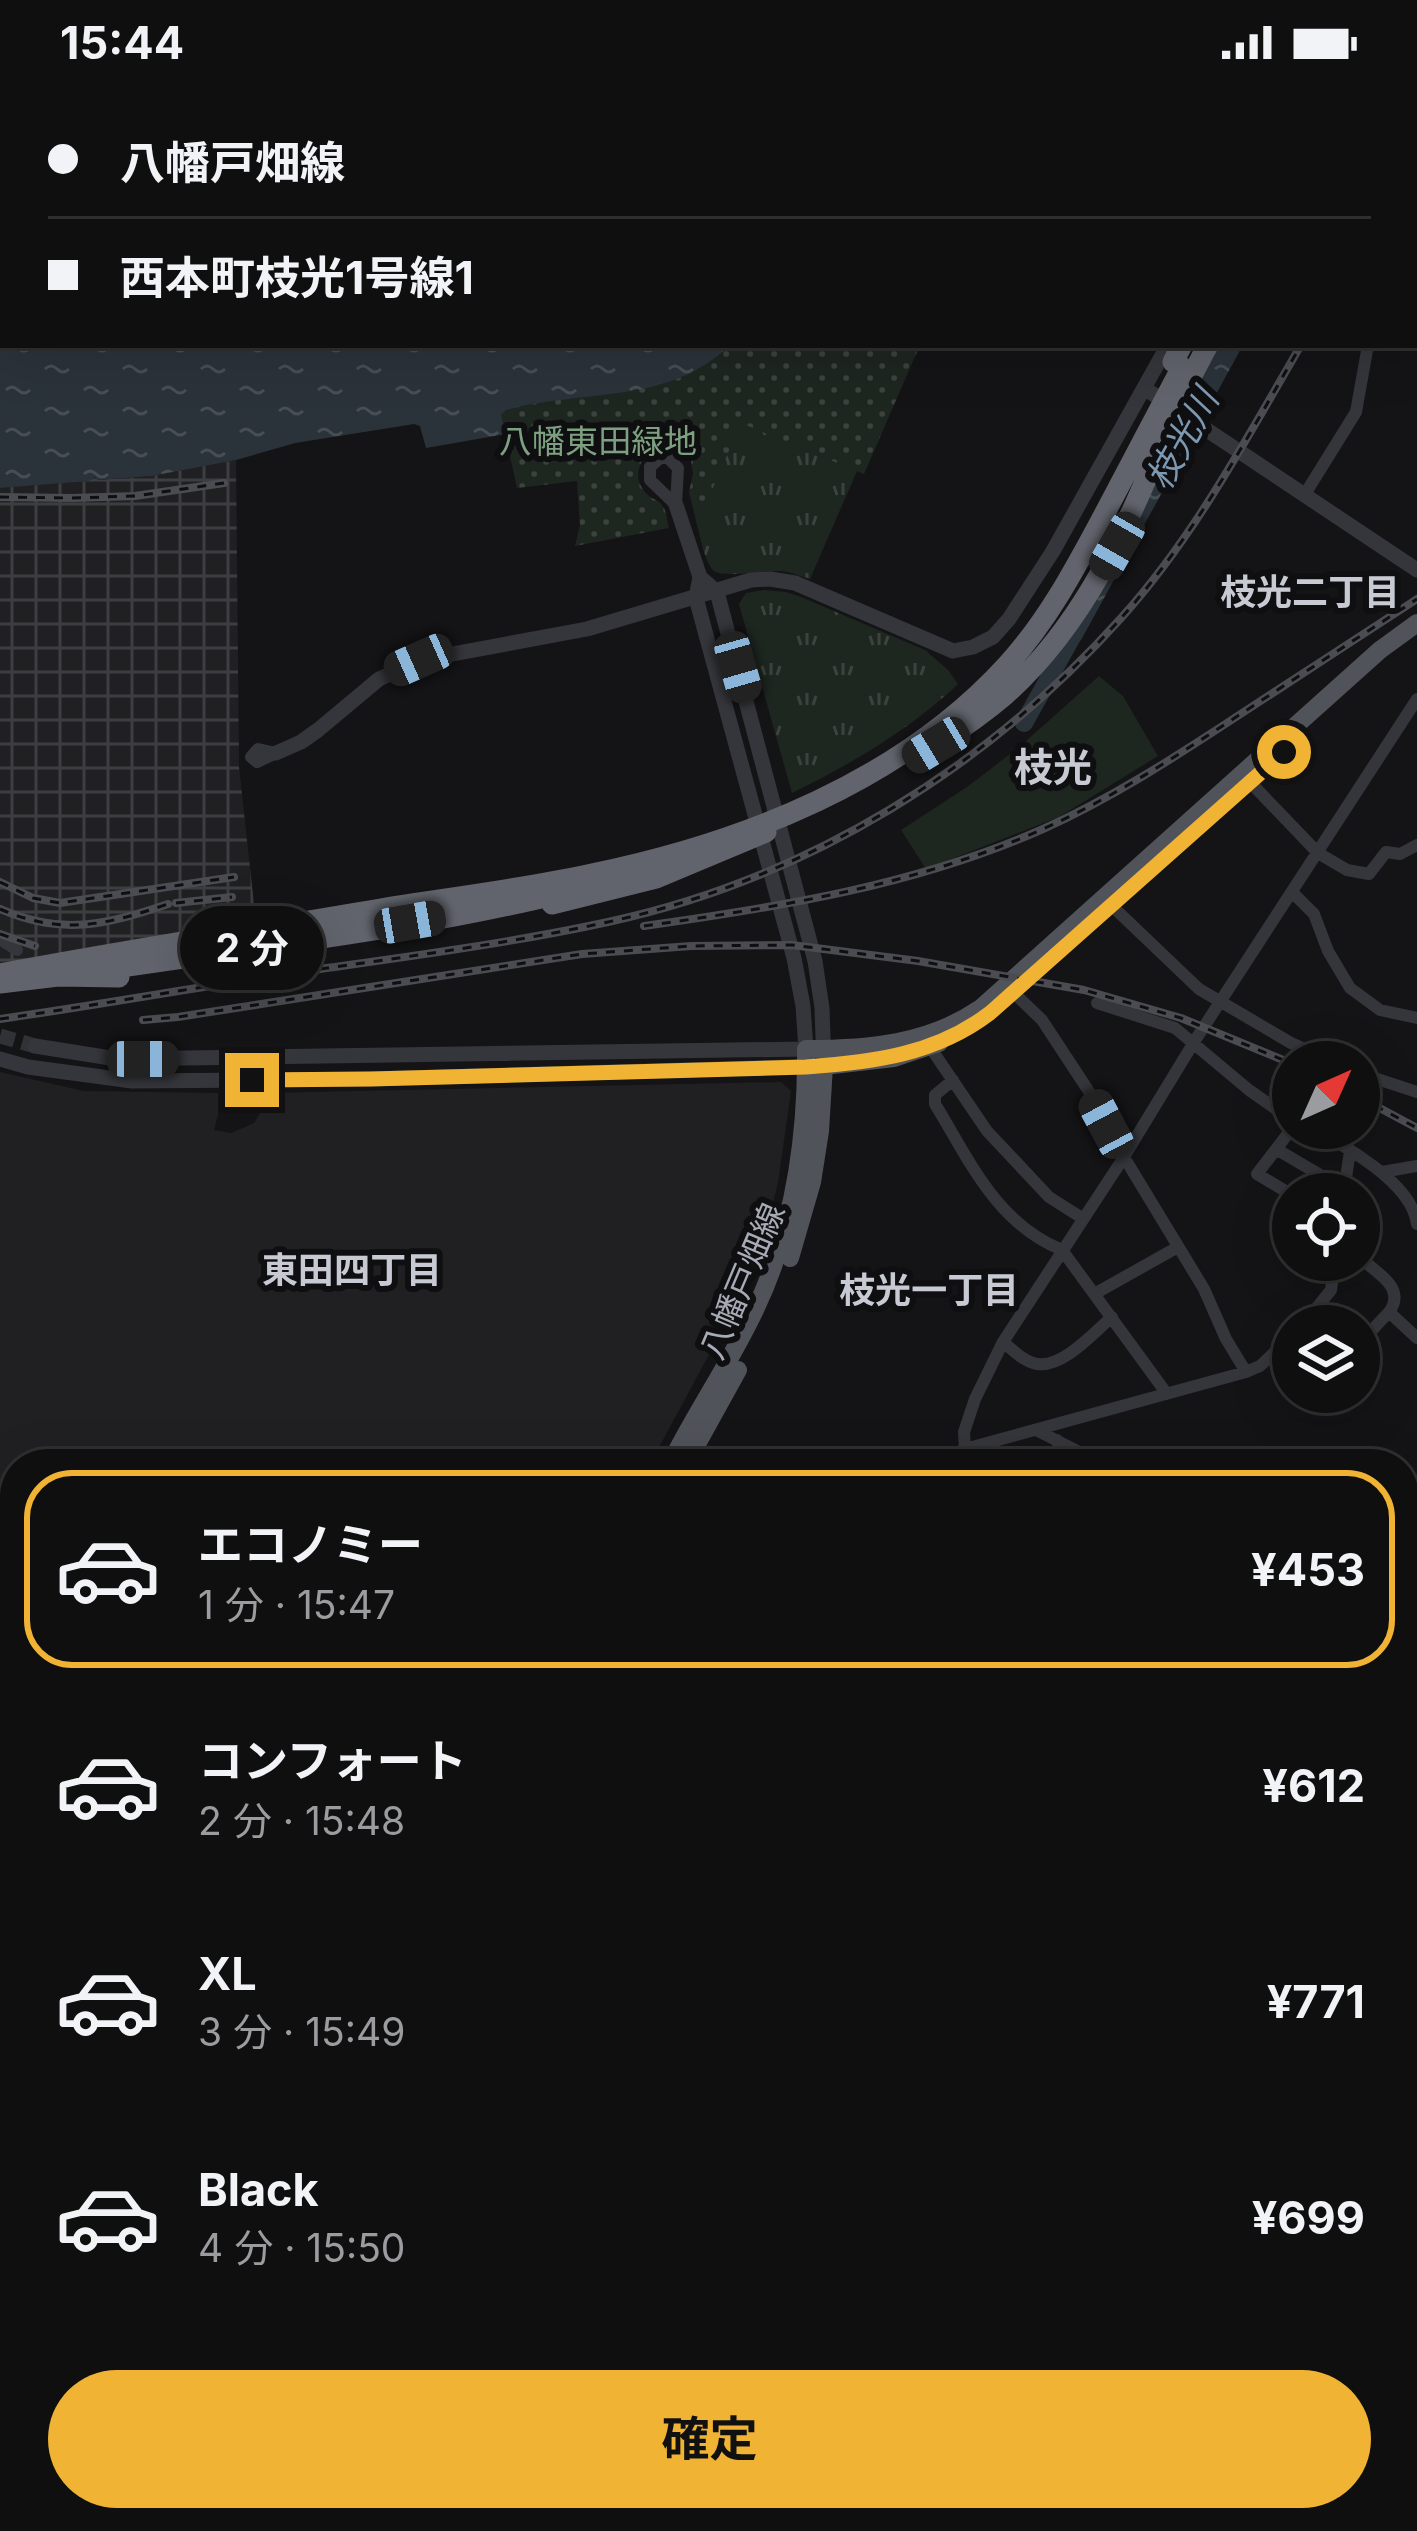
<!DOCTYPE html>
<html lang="ja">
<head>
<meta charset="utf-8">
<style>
  :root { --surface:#0f0f10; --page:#181819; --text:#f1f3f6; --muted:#9b9c9f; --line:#2f2f30; --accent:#f0b333 }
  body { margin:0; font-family:Inter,"Noto Sans JP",sans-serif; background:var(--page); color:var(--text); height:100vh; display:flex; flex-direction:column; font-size:45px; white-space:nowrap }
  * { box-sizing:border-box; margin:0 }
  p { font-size:39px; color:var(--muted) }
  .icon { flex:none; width:66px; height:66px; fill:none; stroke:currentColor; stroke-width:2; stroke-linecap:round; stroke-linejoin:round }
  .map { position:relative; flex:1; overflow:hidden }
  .drawer { position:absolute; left:0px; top:1365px; width:1419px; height:1083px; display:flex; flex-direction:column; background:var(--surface); border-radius:48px 48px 0 0; box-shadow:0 12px 48px #0002,0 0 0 3px var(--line) }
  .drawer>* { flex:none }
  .guide { position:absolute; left:0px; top:0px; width:1419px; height:264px; box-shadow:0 12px 48px #0002,0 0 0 3px var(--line); display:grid; align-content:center; height:264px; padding:0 48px; background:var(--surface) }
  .needle { width:78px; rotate:45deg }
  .controls { position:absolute; left:1272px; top:957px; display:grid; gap:24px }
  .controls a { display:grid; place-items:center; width:108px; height:108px; border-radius:50%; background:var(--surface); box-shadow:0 12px 48px #0002,0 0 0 3px var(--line); font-size:60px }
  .end { position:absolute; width:54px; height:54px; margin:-27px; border:15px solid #f0b333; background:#111; box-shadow:0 0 0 6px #111 }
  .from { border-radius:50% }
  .bubble { position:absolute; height:84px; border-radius:42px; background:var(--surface); box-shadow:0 12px 48px #0002,0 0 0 3px var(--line); font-size:39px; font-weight:700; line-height:84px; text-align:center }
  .car { position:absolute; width:36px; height:72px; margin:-36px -18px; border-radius:15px; box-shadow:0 0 9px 3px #0007; background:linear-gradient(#222 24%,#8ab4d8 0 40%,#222 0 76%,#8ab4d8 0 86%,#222 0) }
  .guide b { display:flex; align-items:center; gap:42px; height:114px; font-size:45px }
  .guide b+b { border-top:3px solid var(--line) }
  .guide i { width:30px; height:30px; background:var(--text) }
  ul { padding:21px 0 0; list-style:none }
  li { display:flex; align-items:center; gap:36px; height:198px; margin:0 24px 18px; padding:0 24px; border:6px solid transparent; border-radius:48px }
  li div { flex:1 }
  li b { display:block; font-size:45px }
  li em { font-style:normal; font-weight:700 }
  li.active { border-color:var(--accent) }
  li>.icon { width:108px; height:108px; stroke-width:1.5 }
  .button { display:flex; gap:24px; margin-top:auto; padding:24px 48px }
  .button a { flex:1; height:138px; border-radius:72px; background:var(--accent); color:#111; font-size:48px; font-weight:700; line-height:138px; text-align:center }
  .status { display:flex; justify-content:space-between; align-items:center; height:84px; padding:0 60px; background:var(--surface); direction:ltr }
  .status svg { height:33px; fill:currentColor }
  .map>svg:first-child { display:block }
  .built { fill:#202023 }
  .industrial { fill:url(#industrial-grid) }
  .grass { fill:url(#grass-tufts) }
  .park { fill:url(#park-dots) }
  .garden { fill:#1e2620 }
  .water { fill:url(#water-ripples) }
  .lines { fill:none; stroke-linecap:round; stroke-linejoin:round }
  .river { stroke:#2b333a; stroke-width:18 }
  .tertiary-tunnel { stroke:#313236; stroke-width:15; stroke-dasharray:15 8; stroke-linecap:butt }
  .minor { stroke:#35363b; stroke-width:12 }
  .tertiary { stroke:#35363b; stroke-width:15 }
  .primary { stroke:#51535a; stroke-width:18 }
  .trunk { stroke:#595c63; stroke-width:18 }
  .motorway { stroke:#61646c; stroke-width:21 }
  .rail-casing { stroke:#4a4c52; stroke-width:8 }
  .rail { stroke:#0f0f11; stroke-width:3; stroke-dasharray:9; stroke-linecap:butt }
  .motorway-bridge { stroke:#61646c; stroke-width:21 }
  .route { stroke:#f0b333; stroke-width:15 }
  .labels { text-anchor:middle; stroke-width:12; stroke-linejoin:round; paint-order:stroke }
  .park-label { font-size:33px; fill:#7da180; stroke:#0f0f11 }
  .street-label { font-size:33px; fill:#a6abb6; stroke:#0f0f11 }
  .water-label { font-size:36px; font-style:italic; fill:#7d98b1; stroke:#0f0f11 }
  .neighbourhood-label { font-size:36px; font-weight:bold; fill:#c7cad2; stroke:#0f0f11 }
  .quarter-label { font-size:39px; font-weight:bold; fill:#c7cad2; stroke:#0f0f11 }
</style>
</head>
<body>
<div class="status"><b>15:44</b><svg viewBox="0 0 49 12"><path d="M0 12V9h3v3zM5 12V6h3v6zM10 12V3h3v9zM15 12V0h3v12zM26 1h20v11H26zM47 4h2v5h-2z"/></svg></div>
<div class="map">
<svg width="1417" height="2447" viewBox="0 0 1417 2447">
  <defs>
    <pattern id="industrial-grid" width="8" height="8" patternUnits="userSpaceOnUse" patternTransform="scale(3)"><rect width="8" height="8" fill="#202023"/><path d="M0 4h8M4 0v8" fill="none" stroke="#3d3e41"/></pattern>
    <pattern id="grass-tufts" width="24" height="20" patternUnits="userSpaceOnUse" patternTransform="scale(3)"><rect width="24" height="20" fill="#1e2620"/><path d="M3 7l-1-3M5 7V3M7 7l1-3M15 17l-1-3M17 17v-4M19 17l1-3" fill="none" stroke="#3c433e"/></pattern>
    <pattern id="park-dots" width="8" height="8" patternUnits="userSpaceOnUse" patternTransform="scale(3)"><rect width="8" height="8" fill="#1e2620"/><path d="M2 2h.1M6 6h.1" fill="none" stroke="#3c433e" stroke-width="1.8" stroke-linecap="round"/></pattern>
    <pattern id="water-ripples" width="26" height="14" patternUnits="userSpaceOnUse" patternTransform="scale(3)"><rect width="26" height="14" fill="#2b333a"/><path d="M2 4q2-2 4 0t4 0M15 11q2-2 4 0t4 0" fill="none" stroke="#474e54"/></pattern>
  </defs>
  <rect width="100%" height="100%" fill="#141416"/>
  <path class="built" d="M0,988l84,19 134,2v22l-4,15 17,3 23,-10 11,-18 1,-12 515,-11 10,9 -13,92 -16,62 -15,39 -97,180h-635v118l-15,-18z"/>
  <path class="industrial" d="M236,376l3,307 20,183 -259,23v-485l88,-7 8,-4 2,3 54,-4z"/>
  <path class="grass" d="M740,338l117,49 -47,108c-9,-3 -19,-7 -29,-8 -15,-1 -59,7 -67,0 -10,-10 -13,-33 -17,-46z
    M764,506l22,2 15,5 124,53 23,20 10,14c-49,46 -105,79 -166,109l-53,-189 7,-11z"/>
  <path class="park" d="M730,261h190l-56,129 -123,-51 -44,102 -8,-33 4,-18 -2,-13 -11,-10 -20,-5c-20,9 -31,31 -12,49 8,7 10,3 16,13 3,6 3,13 5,20l-94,18 5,-21 -3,-44 -60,7 -16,-73 5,-5c76,-22 164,-5 224,-65z"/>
  <path class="garden" d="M1099,592l24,20 35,60 -99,61 -133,52 -25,-39 66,-43 51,-39z"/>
  <path class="water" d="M0,0h850l-2,3h-845v258h727c-60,60 -148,44 -224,65l-5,5 5,19 -80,14 -6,-22 -6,-2 -119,19 -59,17 -84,16 -55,4 -2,-3 -6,4 -89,7z
    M1220,261h23l-162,295 -15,-9z"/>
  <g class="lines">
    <path class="river" d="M1024,639l59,-106"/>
    <path class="tertiary-tunnel" d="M0,952l35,10"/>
    <path class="minor" d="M1416,100l1,-2
      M660,374h8l10,10 -2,37 -26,-25v-13z
      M1305,410l51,-82 12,-67
      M258,665l18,4 -19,9 -6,-5z
      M1250,698l68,71 29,17 22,4 17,-22 14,2 17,-9
      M1293,809l21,21 14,37 22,37 30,22 37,8
      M1112,822l87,83 92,54 43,19
      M0,855l17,11
      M1014,909l28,27 46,70 36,67 80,132 22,50 20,33
      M1097,919l78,25 74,62 44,31
      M930,963l57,84 62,66 33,21
      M1359,989l58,19
      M953,996l-18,15v9c35,57 61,119 127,146l105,144
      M1359,1023l13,-28
      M1293,1043l-36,47 30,18 -8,41 14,4
      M1307,1044c36,15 105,55 110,96
      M1276,1065l68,40
      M1382,1088l35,-6
      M1344,1107l6,-40
      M1359,1173c18,16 48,31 30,55
      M1096,1209l82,-46
      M1302,1242l29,-36 4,-30
      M1293,1251l-33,31 -14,6 -281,77 -1,-17 11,-33 28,-57 121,-185 70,-115 223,-343
      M1003,1258c10,8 21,20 34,22 26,4 56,-31 75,-47
      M1359,1260l30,-32 28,26
      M1036,1346l67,34
      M1057,1356l7,24
      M1404,1475l13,2
      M1404,1749l13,-15
      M1404,1993l13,-10
      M1404,2039l13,4
      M1404,2069l13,34
      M0,2157l11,-36 4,-3
      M1404,2183l13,-13
      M1404,2273l13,11
      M0,2284l15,-50
      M0,2323l15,23
      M1404,2378l13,-13
      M92,2433l1,5 15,6 14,-11
      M183,2433l6,14
      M266,2433l10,14
      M361,2433l9,14
      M480,2433l5,14
      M525,2433l1,4 21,-4
      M557,2433l15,14
      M702,2433c16,14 28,6 45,14
      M883,2433l10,14
      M939,2433l25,14
      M432,2447l21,-14
      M585,2447l8,-14
      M656,2447l14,-14
      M801,2447l11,-14
      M986,2447l21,-14
      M1343,2447l12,-14"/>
    <path class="tertiary" d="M1294,3l1,-3
      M1144,304l273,182
      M276,669l25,-11 17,-12 61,-51 41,-19 167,-31 164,-49 19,-1 25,4 158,68 20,-4 20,-10 16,-18 44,-68 115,-206
      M35,962l82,13 689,-10 -3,-43 -9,-48 -98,-360 4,-21 -24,-72
      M0,975l28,8 104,14 239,-2 453,-13 -2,-58 -7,-47 -98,-369 -17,-15
      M964,1380l1,-15
      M0,1502l15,18
      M1417,1504l-5,59 5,14
      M0,1533l15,18
      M0,1890l15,-3
      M841,2433l13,14
      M250,2447l2,-14"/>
    <path class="primary" d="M790,1174l22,-76 8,-51 4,-65 70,-8 45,-15
      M670,1380c26,-52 60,-101 85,-154 39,-82 52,-171 51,-261 62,0 123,-5 175,-41l399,-358 37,-27
      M686,1380l52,-94
      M0,2068l15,-3
      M0,2084l15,-3"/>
    <path class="trunk" d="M0,2427l18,20"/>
    <path class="motorway" d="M1332,3l2,-3
      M1173,278l9,-17
      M1191,293l17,-32
      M552,820l104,-26 110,-46
      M0,899l58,-7 61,1"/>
    <g class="rail-casing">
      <path id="rail" d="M1416,28l1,-2
        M1416,48l1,-2
        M0,413l72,1 63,-2 89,-13
        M0,798l33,16 27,5 174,-26
        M176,819l56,-6
        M0,825c62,27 106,16 168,-5
        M644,842c136,-19 273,-41 399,-97 67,-30 129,-70 190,-110 61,-40 123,-80 184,-120
        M0,850l35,12
        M0,935c105,-15 209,-34 313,-49 99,-14 198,-27 295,-48 199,-43 379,-154 514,-305 72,-80 125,-179 179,-272
        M143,936l35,-3 404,-63 109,-8 101,-1 126,16 166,29 97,28 112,46
        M1359,1013l58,31"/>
    </g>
    <use href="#rail" class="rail"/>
    <path class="motorway-bridge" d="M937,660c24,-15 47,-31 68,-49 91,-81 131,-193 178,-302
      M102,886c157,-24 317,-41 472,-80
      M0,890c128,-24 257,-44 386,-66 68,-11 138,-19 206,-34 151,-31 310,-93 416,-210 41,-45 69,-99 98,-153 25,-48 51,-96 76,-144"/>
  </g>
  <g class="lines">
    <path class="route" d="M252,996l119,-1 435,-12c67,-5 129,-12 184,-54l294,-261"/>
  </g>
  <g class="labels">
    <g class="park-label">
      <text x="598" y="369">八幡東田緑地</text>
    </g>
    <g class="street-label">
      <text transform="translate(742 1197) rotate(-67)" y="12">八幡戸畑線</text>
    </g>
    <g class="water-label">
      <text transform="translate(1182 355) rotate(-61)" y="13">枝光川</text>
    </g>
    <g class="neighbourhood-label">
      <text x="1310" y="521">枝光二丁目</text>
      <text x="352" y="1199">東田四丁目</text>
      <text x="929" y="1219">枝光一丁目</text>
    </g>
    <g class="quarter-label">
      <text x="1053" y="697">枝光</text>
    </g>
  </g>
</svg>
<div class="controls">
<a><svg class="needle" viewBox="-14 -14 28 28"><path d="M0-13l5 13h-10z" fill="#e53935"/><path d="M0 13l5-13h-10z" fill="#9b9c9f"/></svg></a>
<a><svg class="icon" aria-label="locate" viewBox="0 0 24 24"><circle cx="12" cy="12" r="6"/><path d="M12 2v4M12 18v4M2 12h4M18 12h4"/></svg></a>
<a><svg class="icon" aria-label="layers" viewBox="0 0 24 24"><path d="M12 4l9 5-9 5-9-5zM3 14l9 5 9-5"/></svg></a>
</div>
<i class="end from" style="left:1284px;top:668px"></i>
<i class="end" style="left:252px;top:996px"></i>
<div class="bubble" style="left:180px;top:822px;width:144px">2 分</div>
<i class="car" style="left:1117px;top:462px;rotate:210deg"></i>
<i class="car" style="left:419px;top:576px;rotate:246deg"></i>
<i class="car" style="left:738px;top:583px;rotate:164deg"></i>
<i class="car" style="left:936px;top:661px;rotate:239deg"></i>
<i class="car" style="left:410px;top:838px;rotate:80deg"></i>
<i class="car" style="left:143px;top:975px;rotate:90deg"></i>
<i class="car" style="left:1106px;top:1040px;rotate:332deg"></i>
<div class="guide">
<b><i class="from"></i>八幡戸畑線</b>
<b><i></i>西本町枝光1号線1</b>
</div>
<section class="drawer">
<ul>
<li class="active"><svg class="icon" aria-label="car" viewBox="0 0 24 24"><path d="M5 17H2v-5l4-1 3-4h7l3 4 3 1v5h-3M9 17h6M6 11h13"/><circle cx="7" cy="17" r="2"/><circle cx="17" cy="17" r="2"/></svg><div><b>エコノミー</b><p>1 分 · 15:47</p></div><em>¥453</em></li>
<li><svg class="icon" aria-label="car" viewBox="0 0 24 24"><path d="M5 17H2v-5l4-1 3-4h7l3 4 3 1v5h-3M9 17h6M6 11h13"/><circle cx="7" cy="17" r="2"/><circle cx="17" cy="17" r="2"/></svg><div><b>コンフォート</b><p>2 分 · 15:48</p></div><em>¥612</em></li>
<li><svg class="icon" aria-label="car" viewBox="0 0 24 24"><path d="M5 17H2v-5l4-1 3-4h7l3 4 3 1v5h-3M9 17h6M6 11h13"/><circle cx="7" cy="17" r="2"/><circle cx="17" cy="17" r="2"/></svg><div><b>XL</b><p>3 分 · 15:49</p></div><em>¥771</em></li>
<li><svg class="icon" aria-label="car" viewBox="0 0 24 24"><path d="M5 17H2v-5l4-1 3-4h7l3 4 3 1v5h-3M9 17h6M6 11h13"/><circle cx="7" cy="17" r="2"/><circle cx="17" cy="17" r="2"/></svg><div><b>Black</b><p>4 分 · 15:50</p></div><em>¥699</em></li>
</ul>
<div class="button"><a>確定</a></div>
</section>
</div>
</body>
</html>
